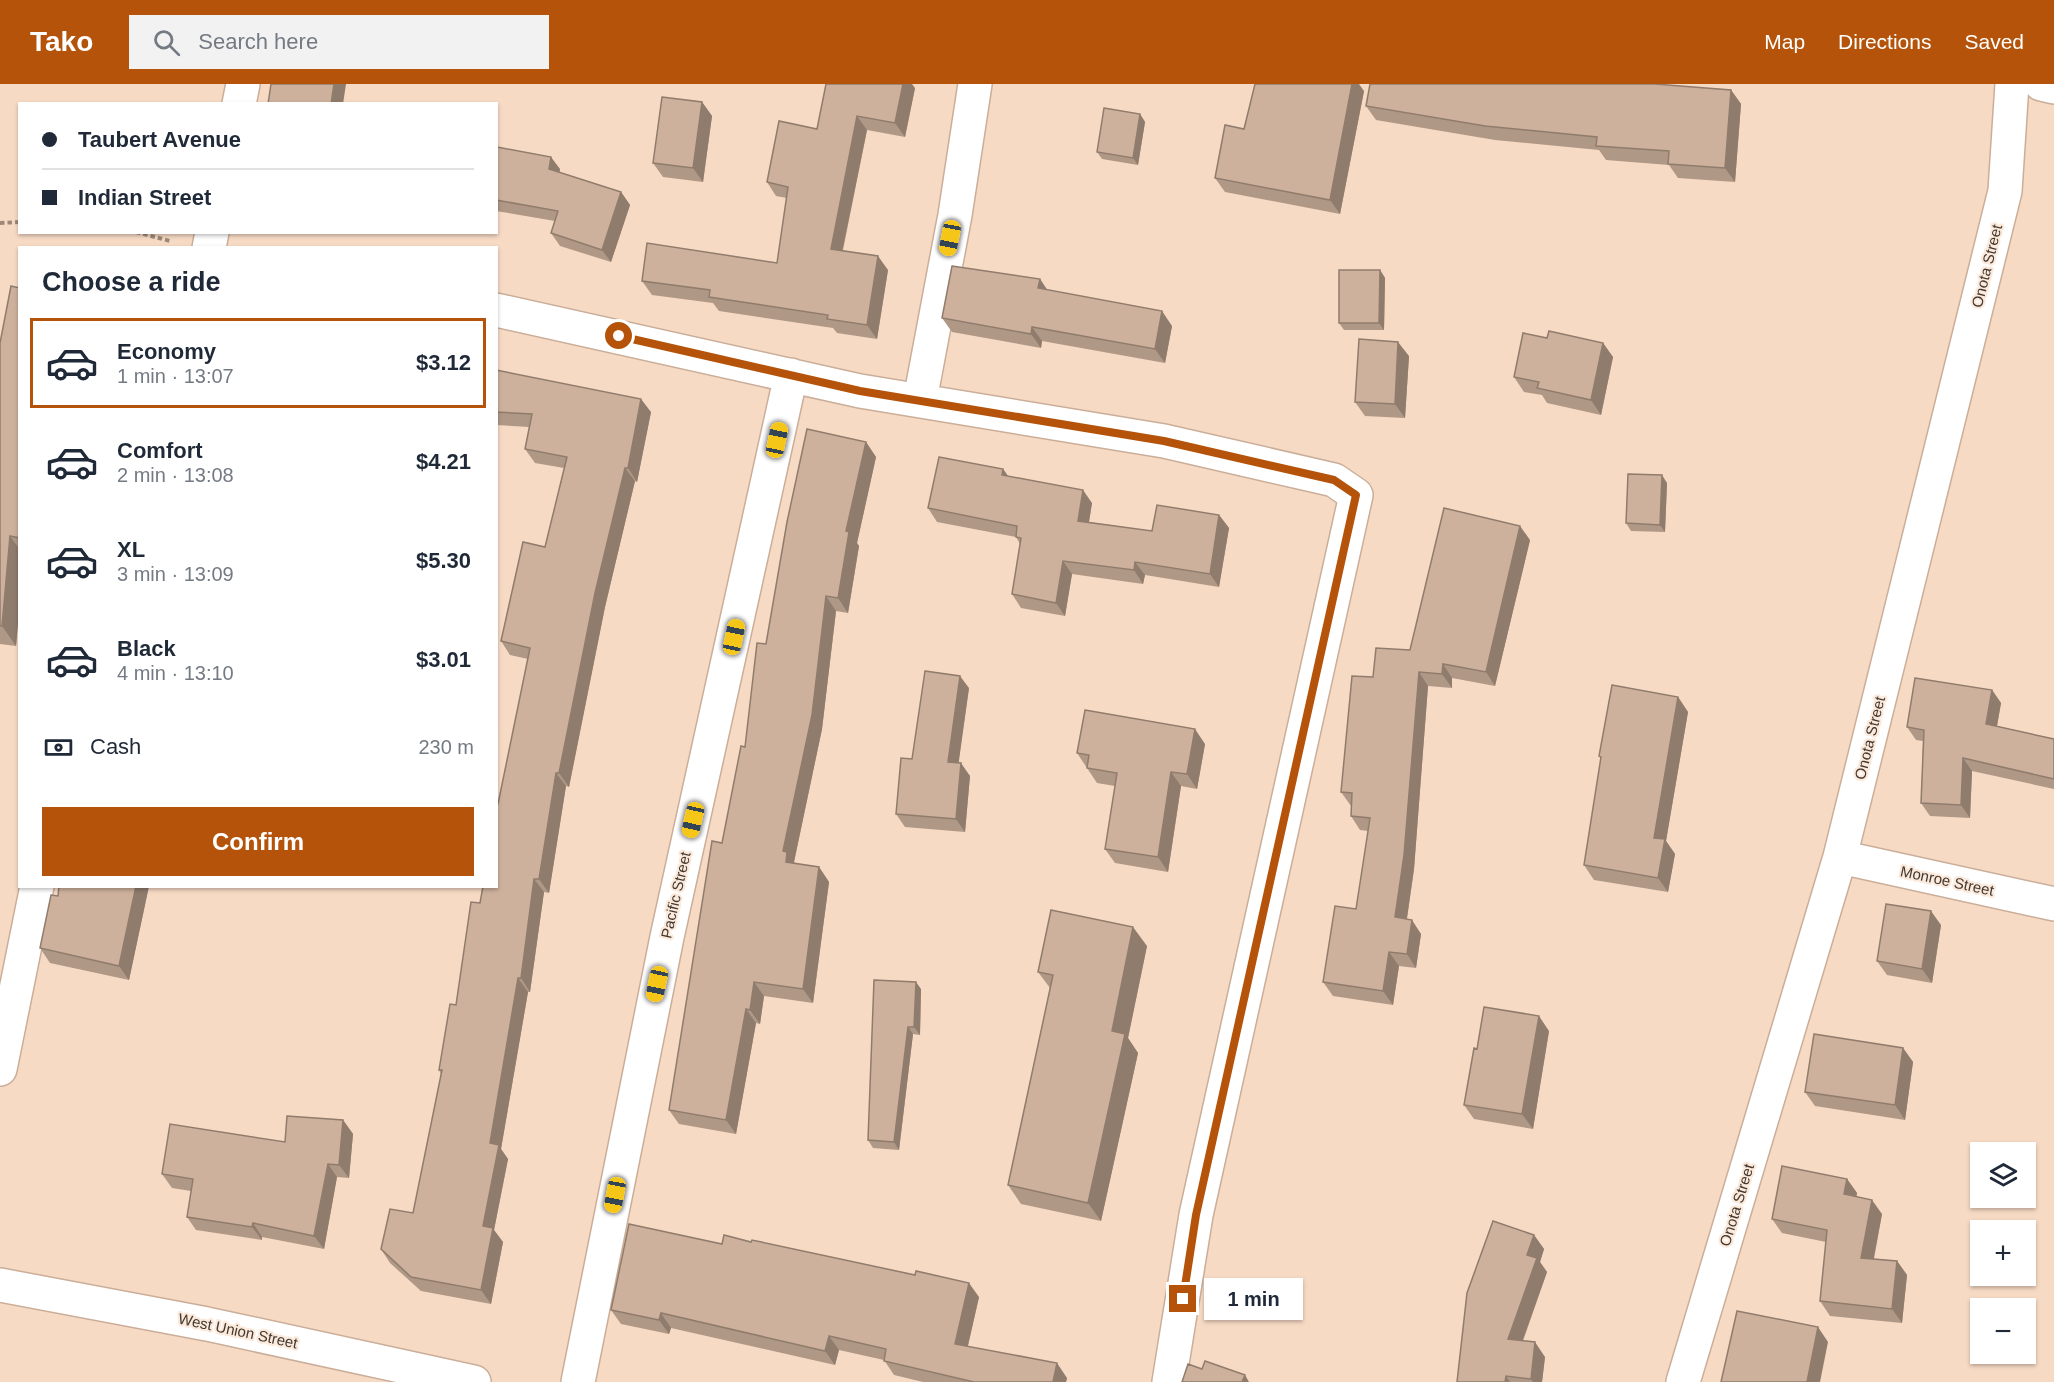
<!DOCTYPE html>
<html lang="en">
<head>
<meta charset="utf-8">
<style>
  :root { --surface:#fff; --page:#f2f2f3; --text:#1f2937; --muted:#747a83; --line:#e0e1e3; --accent:#b45309 }
  body { margin:0; font-family:Helvetica,sans-serif; background:var(--page); color:var(--text); height:100vh; display:flex; flex-direction:column; font-size:22px; white-space:nowrap }
  * { box-sizing:border-box; margin:0 }
  p { font-size:20px; color:var(--muted) }
  .icon { flex:none; width:33px; height:33px; fill:none; stroke:currentColor; stroke-width:2; stroke-linecap:round; stroke-linejoin:round }
  .map { position:relative; flex:1; overflow:hidden }
  .sheet { position:absolute; left:18px; top:162px; width:480px; height:642px; display:flex; flex-direction:column; background:var(--surface); border-radius:0px; box-shadow:0 2px 4px #0004 }
  .sheet>* { flex:none }
  .banner { position:absolute; left:18px; top:18px; width:480px; height:132px; border-radius:0px; box-shadow:0 2px 4px #0004; display:grid; align-content:center; height:132px; padding:0 24px; background:var(--surface) }
  .fabs { position:absolute; left:1970px; top:1058px; display:grid; gap:12px }
  .fabs a { display:grid; place-items:center; width:66px; height:66px; border-radius:0px; background:var(--surface); box-shadow:0 2px 4px #0004; font-size:30px }
  .end { position:absolute; width:27px; height:27px; margin:-14px; border:8px solid #b45309; background:#fff; box-shadow:0 0 0 3px #fff }
  .from { border-radius:50% }
  .bubble { position:absolute; height:42px; border-radius:0px; background:var(--surface); box-shadow:0 2px 4px #0004; font-size:20px; font-weight:800; line-height:42px; text-align:center }
  .car { position:absolute; width:18px; height:36px; margin:-18px -9px; border-radius:8px; box-shadow:0 0 4px 2px #0007; background:linear-gradient(#f5c518 24%,#345 0 40%,#f5c518 0 76%,#345 0 86%,#f5c518 0) }
  .banner b { display:flex; align-items:center; gap:21px; height:57px; font-size:22px }
  .banner b+b { border-top:2px solid var(--line) }
  .banner i { width:15px; height:15px; background:var(--text) }
  ul { padding:0; list-style:none }
  li { display:flex; align-items:center; gap:18px; height:90px; margin:0 12px 9px; padding:0 12px; border:3px solid transparent; border-radius:0px }
  li div { flex:1 }
  li b { display:block; font-size:22px }
  li em { font-style:normal; font-weight:800 }
  li.active { border-color:var(--accent) }
  li>.icon { width:54px; height:54px; stroke-width:1.5 }
  h2 { padding:0 24px; font-size:27px; line-height:72px }
  .pay { display:flex; align-items:center; gap:15px; height:66px; padding:0 24px; font-size:22px }
  .pay p { margin-inline-start:auto }
  .action { display:flex; gap:12px; margin-top:auto; padding:12px 24px }
  .action a { flex:1; height:69px; border-radius:0px; background:var(--accent); color:#fff; font-size:24px; font-weight:800; line-height:69px; text-align:center }
  header { display:flex; align-items:center; gap:36px; box-sizing:border-box; height:84px; padding:0 30px; background:var(--accent); color:#fff }
  header strong { font-size:28px }
  nav { display:flex; gap:33px; margin-inline-start:auto; font-size:21px }
  .search { width:420px; height:54px; background:var(--page); display:flex; align-items:center; gap:15px; box-sizing:border-box; padding:0 21px; border-radius:0px; color:var(--muted); font-size:22px }
  .map>svg:first-child { display:block }
  .lines { fill:none; stroke-linecap:round; stroke-linejoin:round }
  .minor-casing { stroke:#caae99; stroke-width:36 }
  .path { stroke:#9d8979; stroke-width:4; stroke-dasharray:4.5 3; stroke-linecap:butt }
  .minor { stroke:#fff; stroke-width:33 }
  .wall { fill:#b09886 }
  .shaded-wall { fill:#907c6d }
  .building { fill:#cdb19c; stroke:#907c6d; stroke-width:1.5 }
  .route { stroke:#b45309; stroke-width:8 }
  .labels { text-anchor:middle; stroke-width:4.5; stroke-linejoin:round; paint-order:stroke }
  .street-label { font-size:15px; fill:#43382f; stroke:#fbeadc }
</style>
</head>
<body>
<header>
<strong>Tako</strong>
<div class="search"><svg class="icon" aria-label="search" viewBox="0 0 24 24"><circle cx="10" cy="10" r="6"/><path d="M15 15l6 6"/></svg>Search here</div>
<nav><a>Map</a><a>Directions</a><a>Saved</a></nav>
</header>
<div class="map">
<svg width="2054" height="1298" viewBox="0 0 2054 1298">
  <rect width="100%" height="100%" fill="#f7dac4"/>
  <g class="lines">
    <g class="minor-casing">
      <path id="minor" d="M2041,0l13,3
        M239,20l4,-20
        M209,164l3,-16
        M496,226l364,81 304,50 170,39 22,15 -160,720 -27,167
        M920,316l35,-185 20,-131
        M1840,773l214,47
        M0,985l37,-183
        M0,1201l207,39 267,58
        M578,1298l89,-445 124,-562
        M1683,1298l157,-525 165,-666 7,-107"/>
    </g>
    <path class="path" d="M0,139l20,-1
      M136,148l34,9"/>
    <use href="#minor" class="minor"/>
  </g>
  <path class="wall" d="M1370,0h289l1,1 71,5 10,14 -6,78 -57,-4 -9,-13 -63,-5 -7,-10 -104,-10 -119,-20 -10,-14z
    M915,4l-10,49 -38,-7 -24,120 45,20 -11,69 -40,-6 -4,-5 -114,-17 -6,-8 -61,-8 -10,-14 135,-18 10,-65 -11,-2 -9,-14 50,-53z
    M1364,7l-24,123 -115,-22 -10,-14 29,-49z
    M702,18l10,14 -9,66 -40,-5 -10,-14z
    M1140,30l5,8 -7,43 -36,-6 -5,-7z
    M496,68l64,17 -1,3 62,20 9,13 -19,57 -51,-16 -9,-13 4,-12 -59,-10z
    M1380,186l5,8 -1,52h-40l-5,-7z
    M1040,195l7,11 125,36 -7,37 -123,-22 -1,7 -89,-16 -10,-14z
    M20,204v312l-4,46 -16,-2v-301z
    M1547,254l56,5 10,14 -12,58 -54,-12 -5,-8 -18,-3 -10,-15z
    M1409,272l-4,62 -40,-2 -10,-14z
    M496,286l155,42 -14,70 -2,-1 -30,126 -36,180 -3,-1 -17,107 -5,-1 -14,100h-2l-27,157 7,10 -14,71 9,12 -12,62 -70,-13 -31,-28 -9,-14 32,-36 28,-139 -2,-4 17,-65 24,-102 18,-99 30,-145 -18,-4 -9,-14 44,-94 19,-79 -29,-5 -10,-14 4,-22 -33,-2z
    M866,358l10,15 -19,86 2,3 -11,67 -12,-2 -14,118 -28,133 2,2 23,3 10,15 -16,121 -49,-7 -4,28 -4,-1 -20,111 -57,-10 -10,-14 53,-267 23,-96 21,-103z
    M1003,385l5,7 84,27 -3,19 63,9 67,-16 10,13 -10,59 -74,-12 -2,9 -71,-10 -7,42 -44,-8 -9,-14 8,-50 -4,-7 -79,-15 -9,-14z
    M1667,399l-2,49 -34,-1 -5,-8z
    M1530,456l-35,146 -43,-8v10l-24,-2 -14,183 -7,50 14,15 -5,34 -17,-2 -6,39 -60,-9 -10,-14 33,-73 12,-78 -8,-1 -9,-14v-10l-10,-14 32,-115 37,-27z
    M969,604l-11,75 12,13 -5,56 -60,-5 -9,-13 16,-55z
    M1992,606l9,13 -4,23 57,13v50l-82,-18 -2,47 -40,-2 -9,-13 2,-62 -7,-1 -9,-13z
    M1678,613l10,15 -22,129 9,13 -7,38 -74,-12 -10,-15 17,-106 -2,-3z
    M1205,660l-8,45 -16,-3 -13,86 -53,-9 -10,-14 10,-63 -18,-3 -20,-30z
    M149,802l-20,94 -79,-17 -10,-15 18,-52z
    M1941,841l-9,58 -45,-8 -10,-14z
    M1147,862l-19,92 10,15 -37,168 -80,-17 -13,-19 42,-197 -12,-16z
    M921,905l-1,46 -7,-1 -14,116 -26,-2 -5,-8z
    M1549,947l-16,98 -59,-10 -10,-14 13,-56z
    M1903,964l10,14 -8,58 -90,-14 -10,-14z
    M343,1036l10,14 -4,44 -12,-1 -13,72 -62,-12v3l-66,-10 -9,-13 4,-26 -19,-3 -10,-14 123,-32z
    M1847,1095l10,14 -1,4 26,17 -8,45 23,2 10,14 -5,48 -72,-7 -10,-15 6,-59 -44,-9 -10,-14z
    M1534,1151l10,14 -4,13 7,10 -24,69 22,16 -3,25h-85z
    M722,1160l257,53 -11,49 99,32 -1,4h-143l-29,-7 -10,-15 -45,-10 -4,15 -164,-37 -2,6 -48,-10 -10,-14z"/>
  <path class="shaded-wall" d="M334,0h12l-3,20h-12z
    M903,0h9l3,4 -10,49 -10,-14z
    M1352,0h7l5,7 -24,123 -10,-14z
    M1731,6l10,14 -6,78 -10,-14z
    M702,18l10,14 -9,66 -10,-14z
    M1140,30l5,8 -7,43 -5,-7z
    M857,32l10,14 -27,132 -9,-13z
    M551,73l9,12 -2,13 -9,-13z
    M621,108l9,13 -19,57 -9,-12z
    M878,172l10,14 -11,69 -10,-14z
    M1380,186l5,8 -1,52 -5,-7z
    M1040,195l10,15 -12,-6z
    M1162,227l10,15 -7,37 -10,-14z
    M1032,243l10,14 -1,7 -10,-14z
    M1398,258l11,14 -4,62 -10,-14z
    M1603,259l10,14 -12,58 -10,-15z
    M641,315l10,13 -14,70 -9,-14z
    M866,358l10,15 -19,86 2,3 -11,67 -10,-15 8,-67z
    M625,384l10,13 -30,126 -36,180 -10,-14 36,-180z
    M1003,385l10,14 -11,-8z
    M1662,391l5,8 -2,49 -5,-7z
    M1083,406l9,13 -5,31 -9,-13z
    M1219,431l10,13 -10,59 -9,-13z
    M1520,442l10,14 -35,146 -9,-14z
    M10,452l10,14v50l-4,46 -14,-20z
    M1063,477l9,13 -7,42 -9,-13z
    M1135,478l10,13 -2,9 -9,-14z
    M826,512l10,15 -14,118 -28,133 3,4 -11,-4 -3,-11z
    M1443,580l9,14v10l-10,-14z
    M1419,588l9,14 -14,183 -9,62 -10,-14z
    M960,592l9,12 -12,87 -9,-13z
    M1992,606l9,13 -6,34 -9,-13z
    M1678,613l10,15 -22,129 9,13 -7,38 -10,-14 -4,-40z
    M1195,645l10,15 -8,45 -10,-15z
    M1963,674l9,13 -2,47 -9,-13z
    M961,679l9,13 -5,56 -9,-13z
    M1171,688l10,14 -13,86 -10,-15z
    M556,689l10,13 -17,107 -10,-14z
    M819,783l10,15 -16,121 -10,-14z
    M534,795l10,13 -14,100 -9,-14z
    M136,802h13l-20,94 -10,-14z
    M1931,827l10,14 -9,58 -10,-14z
    M1412,836l9,14 -5,34 -9,-14z
    M1133,843l14,19 -19,92 10,15 -37,168 -13,-18 24,-172z
    M1389,868l10,14 -6,39 -10,-14z
    M518,894l10,14 -27,157 7,10 -14,71 9,12 -12,62 -10,-14 2,-64 7,-83z
    M754,898l10,14 -4,28 -10,-14z
    M916,898l5,7 -1,46 -6,-8z
    M746,925l10,14 -20,111 -10,-14z
    M1539,932l10,15 -16,98 -11,-15z
    M908,943l5,7 -14,116 -5,-8z
    M1903,964l10,14 -8,58 -10,-15z
    M343,1036l10,14 -4,44 -10,-13z
    M328,1080l9,13 -13,72 -10,-13z
    M1847,1095l10,14 -3,16 -10,-15z
    M1872,1116l10,14 -11,58 -10,-14z
    M253,1139l9,14v3l-10,-13z
    M1534,1151l10,14 -4,13 7,10 -29,81 -10,-14 19,-84z
    M1897,1177l10,14 -5,48 -10,-14z
    M969,1199l10,14 -14,61 -10,-14z
    M661,1229l10,15 -2,6 -10,-14z
    M1818,1243l10,15 -8,40h-13z
    M829,1252l10,14 -4,15 -10,-14z
    M1535,1258l10,15 -3,25h-9l-2,-3z
    M1057,1279l10,15 -1,4h-13z
    M1245,1291l4,7h-7z
    M1506,1292l4,6h-5z"/>
  <path class="building" d="M271,0h63l-3,20h-63z
    M826,0h77l-8,39 -38,-7 -26,133 47,7 -11,69 -40,-6 1,-4 -119,-18 1,-7 -68,-9 5,-38 130,20 11,-76 -21,-5 12,-61 38,8z
    M1255,0h97l-22,116 -115,-22 10,-53 19,4z
    M1370,0h285l76,6 -6,78 -57,-4 1,-13 -73,-5 1,-9 -112,-11 -119,-20z
    M662,13l40,5 -9,66 -40,-5z
    M1104,24l36,6 -7,44 -36,-6z
    M497,63l54,10 -2,12 72,23 -19,58 -51,-17 7,-22 -62,-11z
    M952,182l88,13 -2,9 124,23 -7,38 -123,-22 -1,7 -89,-16z
    M1339,186h41l-1,53h-40z
    M11,202l9,2v250l-10,-2 -8,90h-2v-283z
    M1549,247l54,12 -12,57 -54,-12 2,-6 -25,-5 9,-44 24,5z
    M1359,255l39,3 -3,62 -40,-2z
    M496,286l145,29 -13,69h-3l-30,125 -36,180h-3l-17,106h-5l-13,99h-3l-28,165 9,2 -16,81 10,2 -12,62 -70,-13 -30,-28 9,-40 23,4 29,-143h-3l11,-66 6,1 15,-103 9,1 3,-17h13v-82h2l32,-156 -29,-7 22,-99 22,5 22,-90 -42,-8 7,-35 -36,-2z
    M807,345l59,13 -20,89 3,1 -11,66 -12,-2 -14,119 -29,136 4,1 -1,10 33,5 -16,122 -49,-7 -4,28 -4,-1 -20,111 -57,-10 43,-269 10,2 19,-97 4,1 12,-104 9,1 21,-122z
    M939,373l64,12 -1,6 81,15 -5,31 74,10 5,-26 62,10 -9,59 -75,-12 -1,8 -71,-9 -7,42 -44,-9 9,-56 -5,-1 1,-11 -89,-18z
    M1628,390l34,1 -2,50 -34,-2z
    M1444,424l76,18 -34,146 -43,-8 -1,10 -23,-2 -15,183 -9,62 17,3 -5,34 -18,-2 -6,39 -60,-9 12,-76 21,3 14,-91 -19,-2 1,-23 -11,-1 11,-116 21,1 3,-29 34,2z
    M925,587l35,5 -12,86 13,1 -5,56 -60,-5 5,-56 11,1z
    M1915,594l77,12 -6,34 68,15v40l-91,-21 -2,47 -40,-2 3,-73 -17,-3z
    M1612,601l66,12 -24,141 11,1 -7,39 -74,-13 17,-108 -2,-1z
    M1085,626l110,19 -8,45 -16,-2 -13,85 -53,-8 12,-76 -30,-5 2,-13 -12,-2z
    M59,802h77l-17,80 -79,-18 11,-53 7,1z
    M1886,820l45,7 -9,58 -45,-8z
    M1051,826l82,17 -21,104 13,3 -37,169 -80,-18 45,-210 -15,-3z
    M874,896l42,2 -2,45h-6l-14,115 -26,-2z
    M1484,923l55,9 -17,98 -58,-9 10,-57 3,1z
    M1814,950l89,14 -8,57 -90,-13z
    M287,1032l56,4 -4,45 -11,-1 -14,72 -61,-13 -1,4 -65,-10 6,-38 -31,-5 8,-50 115,18z
    M1782,1082l65,13 -3,15 28,6 -11,58 36,3 -5,48 -72,-8 7,-71 -55,-11z
    M1493,1137l41,14 -7,20 10,3 -29,81 27,3 -4,37 -25,-3 -1,6h-48l10,-89z
    M629,1140l93,20 2,-9 27,7 1,-2 163,35 1,-4 53,12 -14,61 102,19 -4,19h-79l-90,-21 2,-12 -57,-13 -4,15 -164,-38 -2,7 -48,-10z
    M1737,1227l81,16 -11,55h-86z
    M1205,1277l40,14 -3,7h-60l6,-18 14,5z"/>
  <g class="lines">
    <path class="route" d="M619,252l241,55 304,50 170,39 22,15 -160,720 -13,84"/>
  </g>
  <g class="labels">
    <g class="street-label">
      <text transform="translate(1987 182) rotate(-76)" y="5">Onota Street</text>
      <text transform="translate(1870 654) rotate(-76)" y="5">Onota Street</text>
      <text transform="translate(1947 797) rotate(12)" y="5">Monroe Street</text>
      <text transform="translate(676 811) rotate(-77)" y="5">Pacific Street</text>
      <text transform="translate(1737 1121) rotate(-73)" y="5">Onota Street</text>
      <text transform="translate(238 1247) rotate(12)" y="5">West Union Street</text>
    </g>
  </g>
</svg>
<div class="fabs">
<a><svg class="icon" aria-label="layers" viewBox="0 0 24 24"><path d="M12 4l9 5-9 5-9-5zM3 14l9 5 9-5"/></svg></a>
<a>+</a>
<a>−</a>
</div>
<i class="end from" style="left:619px;top:252px"></i>
<i class="end" style="left:1183px;top:1215px"></i>
<div class="bubble" style="left:1204px;top:1194px;width:99px">1 min</div>
<i class="car" style="left:950px;top:154px;rotate:191deg"></i>
<i class="car" style="left:777px;top:356px;rotate:12deg"></i>
<i class="car" style="left:734px;top:553px;rotate:12deg"></i>
<i class="car" style="left:693px;top:736px;rotate:193deg"></i>
<i class="car" style="left:657px;top:900px;rotate:192deg"></i>
<i class="car" style="left:615px;top:1111px;rotate:191deg"></i>
<div class="banner">
<b><i class="from"></i>Taubert Avenue</b>
<b><i></i>Indian Street</b>
</div>
<section class="sheet">
<h2>Choose a ride</h2>
<ul>
<li class="active"><svg class="icon" aria-label="car" viewBox="0 0 24 24"><path d="M5 17H2v-5l4-1 3-4h7l3 4 3 1v5h-3M9 17h6M6 11h13"/><circle cx="7" cy="17" r="2"/><circle cx="17" cy="17" r="2"/></svg><div><b>Economy</b><p>1 min · 13:07</p></div><em>$3.12</em></li>
<li><svg class="icon" aria-label="car" viewBox="0 0 24 24"><path d="M5 17H2v-5l4-1 3-4h7l3 4 3 1v5h-3M9 17h6M6 11h13"/><circle cx="7" cy="17" r="2"/><circle cx="17" cy="17" r="2"/></svg><div><b>Comfort</b><p>2 min · 13:08</p></div><em>$4.21</em></li>
<li><svg class="icon" aria-label="car" viewBox="0 0 24 24"><path d="M5 17H2v-5l4-1 3-4h7l3 4 3 1v5h-3M9 17h6M6 11h13"/><circle cx="7" cy="17" r="2"/><circle cx="17" cy="17" r="2"/></svg><div><b>XL</b><p>3 min · 13:09</p></div><em>$5.30</em></li>
<li><svg class="icon" aria-label="car" viewBox="0 0 24 24"><path d="M5 17H2v-5l4-1 3-4h7l3 4 3 1v5h-3M9 17h6M6 11h13"/><circle cx="7" cy="17" r="2"/><circle cx="17" cy="17" r="2"/></svg><div><b>Black</b><p>4 min · 13:10</p></div><em>$3.01</em></li>
</ul>
<div class="pay"><svg class="icon" aria-label="cash" viewBox="0 0 24 24"><path d="M3 7h18v10H3z"/><circle cx="12" cy="12" r="2"/></svg>Cash<p>230 m</p></div>
<div class="action"><a>Confirm</a></div>
</section>
</div>
</body>
</html>
